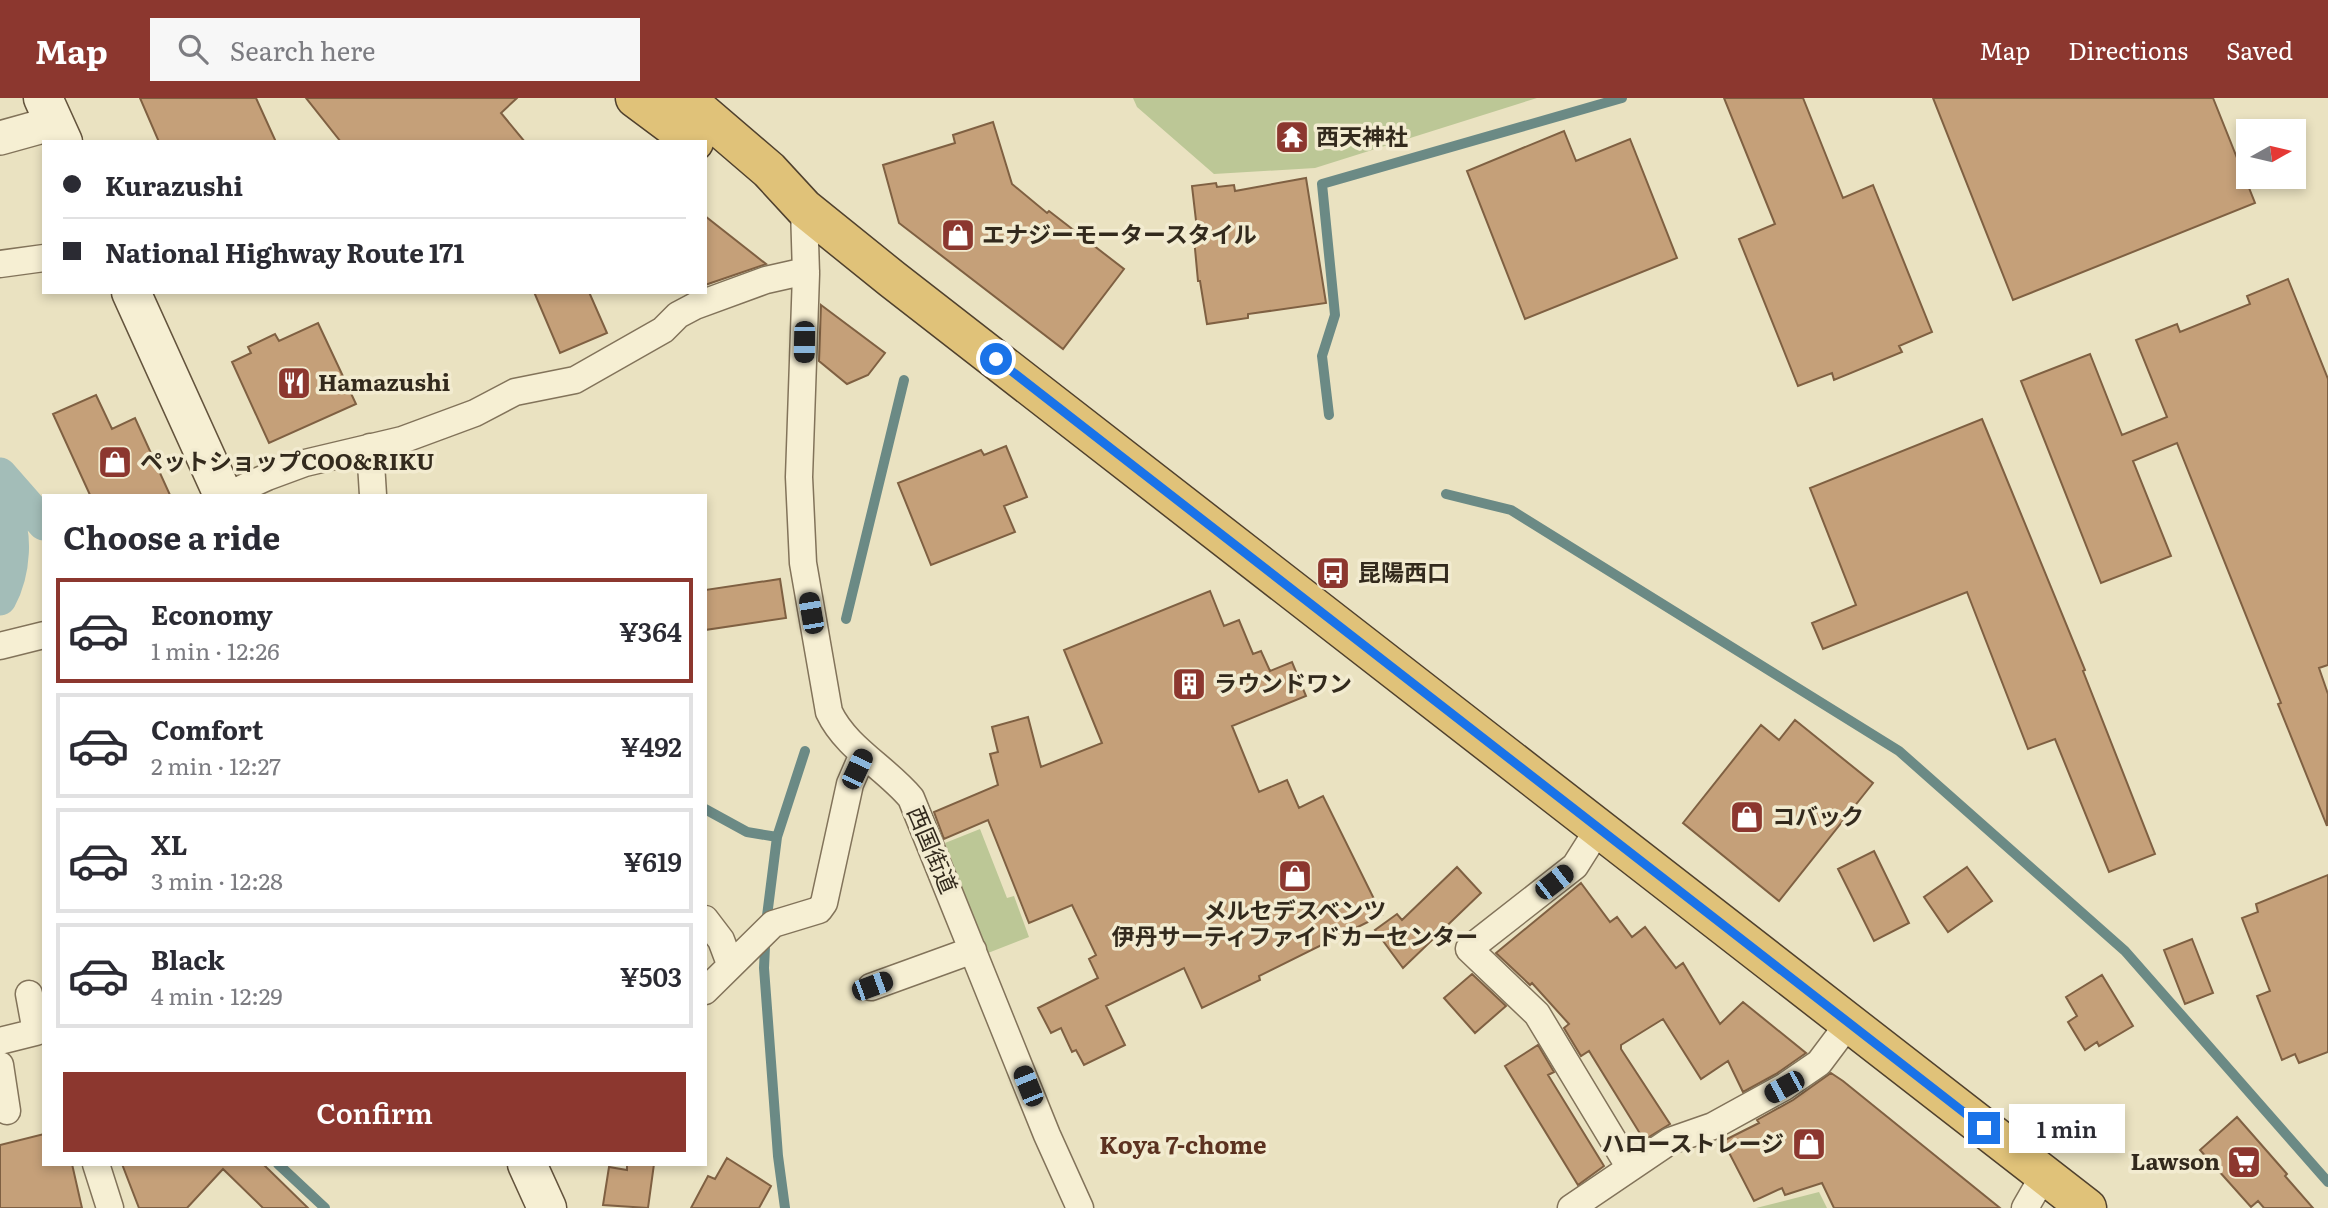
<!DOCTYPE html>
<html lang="en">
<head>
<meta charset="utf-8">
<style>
  :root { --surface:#fff; --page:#f7f7f7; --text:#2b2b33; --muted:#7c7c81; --line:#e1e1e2; --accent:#8c372f }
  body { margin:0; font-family:Literata,"Noto Sans JP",serif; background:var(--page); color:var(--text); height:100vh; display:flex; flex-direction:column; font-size:26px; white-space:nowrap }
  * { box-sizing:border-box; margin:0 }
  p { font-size:23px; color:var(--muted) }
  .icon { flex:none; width:38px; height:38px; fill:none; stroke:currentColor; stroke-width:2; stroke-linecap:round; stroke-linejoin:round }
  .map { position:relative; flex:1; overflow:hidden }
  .drawer { position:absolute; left:42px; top:396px; width:665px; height:672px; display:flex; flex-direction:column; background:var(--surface); border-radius:0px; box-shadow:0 4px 10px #0003 }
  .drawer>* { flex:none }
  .top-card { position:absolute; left:42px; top:42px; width:665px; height:154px; border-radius:0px; box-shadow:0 4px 10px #0003; display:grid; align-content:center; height:154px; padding:0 21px; background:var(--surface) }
  .needle { width:46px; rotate:82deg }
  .tools { position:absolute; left:2236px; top:21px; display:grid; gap:14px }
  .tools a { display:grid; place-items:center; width:70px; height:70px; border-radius:0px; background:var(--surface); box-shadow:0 4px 10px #0003; font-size:35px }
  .end { position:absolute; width:32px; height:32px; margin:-16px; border:9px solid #1a73e8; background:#fff; box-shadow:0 0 0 4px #fff }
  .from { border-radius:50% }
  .bubble { position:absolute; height:49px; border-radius:0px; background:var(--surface); box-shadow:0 4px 10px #0003; font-size:23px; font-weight:600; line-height:49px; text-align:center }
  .car { position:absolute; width:21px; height:42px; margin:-21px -10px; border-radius:9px; box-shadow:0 0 5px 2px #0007; background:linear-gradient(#222 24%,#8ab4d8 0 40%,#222 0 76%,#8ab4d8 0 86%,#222 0) }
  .top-card b { display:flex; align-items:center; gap:24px; height:66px; font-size:26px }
  .top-card b+b { border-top:2px solid var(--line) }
  .top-card i { width:18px; height:18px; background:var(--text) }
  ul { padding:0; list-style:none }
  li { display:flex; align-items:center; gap:21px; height:105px; margin:0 14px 10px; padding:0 7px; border:4px solid var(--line); border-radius:0px }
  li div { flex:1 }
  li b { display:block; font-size:26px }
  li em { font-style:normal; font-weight:600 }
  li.on { border-color:var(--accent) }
  li>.icon { width:63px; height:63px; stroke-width:1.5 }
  h2 { padding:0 21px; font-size:32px; line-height:84px }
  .action { display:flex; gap:14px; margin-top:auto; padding:14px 21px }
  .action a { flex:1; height:80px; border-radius:0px; background:var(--accent); color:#fff; font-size:28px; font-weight:600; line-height:80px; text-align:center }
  header { display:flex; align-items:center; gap:42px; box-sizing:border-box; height:98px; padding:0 35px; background:var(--accent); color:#fff }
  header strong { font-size:33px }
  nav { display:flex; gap:38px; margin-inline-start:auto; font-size:24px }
  .search { width:490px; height:63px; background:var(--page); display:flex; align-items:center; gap:18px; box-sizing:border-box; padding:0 24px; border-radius:0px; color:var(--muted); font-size:26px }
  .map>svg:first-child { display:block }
  .green { fill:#bcc796 }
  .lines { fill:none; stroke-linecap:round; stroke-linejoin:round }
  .stream { stroke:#6b8a85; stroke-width:10 }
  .canal { stroke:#a3bdb8; stroke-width:33 }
  .building { fill:#c5a079; stroke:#7f6042; stroke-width:2 }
  .minor-casing { stroke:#82735a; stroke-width:29 }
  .tertiary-casing { stroke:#82735a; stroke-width:36 }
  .secondary-casing { stroke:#64543d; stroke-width:41 }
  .trunk-casing { stroke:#50412e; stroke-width:41 }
  .minor { stroke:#f6efd3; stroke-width:26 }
  .tertiary { stroke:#f6efd3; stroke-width:33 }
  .secondary { stroke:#f6efd3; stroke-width:38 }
  .trunk { stroke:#e0c279; stroke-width:38 }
  .route { stroke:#1a73e8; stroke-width:9 }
  .labels { text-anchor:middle; stroke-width:7; stroke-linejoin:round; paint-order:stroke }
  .poi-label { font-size:23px; font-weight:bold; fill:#332a1d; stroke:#f2ebd0; text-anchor:start }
  .street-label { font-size:23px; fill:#332a1d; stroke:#f2ebd0 }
  .neighbourhood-label { font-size:24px; font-weight:bold; fill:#5c3220; stroke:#f2ebd0 }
</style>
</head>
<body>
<header>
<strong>Map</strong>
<div class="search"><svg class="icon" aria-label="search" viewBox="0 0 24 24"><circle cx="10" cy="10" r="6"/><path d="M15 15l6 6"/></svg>Search here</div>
<nav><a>Map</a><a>Directions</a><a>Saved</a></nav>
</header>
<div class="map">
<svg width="2328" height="1110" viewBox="0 0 2328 1110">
  <rect width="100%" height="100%" fill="#eae2c1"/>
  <path class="green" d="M1133,0h404l-222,70 -101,6 -77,-67z
    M980,731l27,69 7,-2 15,41 -41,16 -43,-110z
    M1819,1094l8,16h-71z"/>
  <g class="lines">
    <path class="stream" d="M1329,317l-7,-59 13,-41 -13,-131 300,-86
      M1446,396l65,16 388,241 226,200 203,231
      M846,521l58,-239
      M705,711l42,23 30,5 28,-86
      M767,818l10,-79
      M765,848l-1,22 14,188 7,52
      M278,1066l47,44"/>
    <path class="canal" d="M0,376l44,50
      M0,409c20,22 13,68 0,92"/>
  </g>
  <path class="building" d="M140,0h116l20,44h-117z
    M306,0h211l-16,15 24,29h-184z
    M1724,0h79l40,100 30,-13 59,147 -33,14 3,6 -68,28 -2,-7 -34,13 -59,-147 36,-15z
    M1933,0h280l42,105 -242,97z
    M993,24l19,62 35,29 2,-2 75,58 -61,80 -164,-126 -16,-58 72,-22 -2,-8z
    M1564,33l12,30 54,-22 47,119 -152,61 -58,-148z
    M1306,80l20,125 -78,11v4l-41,6 -7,-43h-2l-4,-43h4l-6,-52 24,-3 1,4 17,-2 1,6z
    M705,118l61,48 -61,21z
    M2288,181l40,100v286l-9,3 9,26 -1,132 -49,-122 3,-1 -104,-260 -44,18 38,95 -70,27 -80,-202 69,-27 32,81 45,-18 -31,-77 41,-16 3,8 70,-28 -3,-8z
    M534,194h55l18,41 -47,20z
    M821,207l64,48 -17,22 -21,9 -28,-23z
    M318,225l38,81 -87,39 -37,-81 19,-9 -3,-6 27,-13 4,7z
    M96,297l16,34 23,-11 35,77h-80l-37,-81z
    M1982,321l103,251 -2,1 72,183 -46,18 -54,-133 -27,10 -61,-157 -144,57 -11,-26 44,-18 -46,-117z
    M1006,348l21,51 -23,9 11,26 -84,33 -33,-82 83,-33 3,5z
    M780,481l6,39 -81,12v-40z
    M1210,493l14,35 15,-6 14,34 8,-3 9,20 22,-9 14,34 -74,30 27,66 28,-12 12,28 24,-12 59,119 -123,61 1,4 -58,28 -18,-40 -78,38 19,39 -41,20 -8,-15 -4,2 -11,-24 -10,5 -13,-25 60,-30 -9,-19 7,-4 -24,-50 -43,18 -41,-103 -44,19 -10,-27 64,-27 -8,-31 8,-2 -6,-25 36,-10 13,50 61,-24 -38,-93z
    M1795,622l78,63 -94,118 -96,-78 78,-98 18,15z
    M1874,753l35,72 -35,18 -36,-72z
    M1457,769l24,26 -78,75 -28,-38 22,-16 5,6z
    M1967,769l25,34 -44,31 -24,-35z
    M2328,777v177l-29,11 -4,-9 -13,6 -25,-64 13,-5 -28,-73 16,-6 -2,-8z
    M1581,785l29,39 7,-5 15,20 13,-10 31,41 7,-5 37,61 23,-22 63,51 -30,21 -33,18 -15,-31 -27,18 -38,-60 -42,26v4l49,75 -26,16 -55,-89 -8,5 -17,-28 5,-4 -37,-41 -2,2 -34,-32z
    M2192,841l21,54 -28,11 -21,-54z
    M1472,876l34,32 -31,27 -31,-35z
    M2102,877l31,51 -34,20 -2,-4 -12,8 -17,-28 9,-6 -11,-19z
    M1538,947l16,27 -6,3 56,91 -26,19 -73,-119z
    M1831,975l12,8 157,127h-166l-12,-25 -37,12 -3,-7 -28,13 -31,-60 36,-18 -2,-3 36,-20z
    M2237,1019l50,57 -2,2 28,32h-49l-6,-7 -7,6 -51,-57z
    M44,1036v30h28l10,44h-82v-63z
    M727,1060l44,28 -12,22h-68l17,-32 7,3z
    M122,1066h141l45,44h-45l-40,-39 -36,39h-48z
    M627,1066h27l-6,44 -45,-3 6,-38 18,3z"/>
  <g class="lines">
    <g class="minor-casing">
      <path id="minor" d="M804,110l2,66 -7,203 4,86 26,149c17,36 57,56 82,86l136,337 33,73
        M0,166l44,-6
        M370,349l3,48
        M228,397l39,-18 38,-14 97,-23 73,-27 40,-21 60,-12 88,-50 15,-15 17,-9 71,-26 40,-9
        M0,548l44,-11
        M1599,730l-24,38 -106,83 68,65 93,154
        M705,821l16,21 9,24
        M871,889l102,-37
        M705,893l68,-67 46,-14 5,-7 26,-119 13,-30
        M0,943l36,-9 -7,-38
        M0,967l7,46
        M96,1066l14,44
        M1571,1110l99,-67 43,-15 71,-39 35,-24 30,-40
        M2025,1110l19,-33"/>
    </g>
    <g class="tertiary-casing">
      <path id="tertiary" d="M0,40l54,-15"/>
    </g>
    <g class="secondary-casing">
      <path id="secondary" d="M43,0l20,44
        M131,194l92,203
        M527,1066l20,44"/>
    </g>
    <g class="trunk-casing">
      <path id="trunk" d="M635,0l59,44
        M685,0l84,72 35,38 88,71 1195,929"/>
    </g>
    <use href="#minor" class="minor"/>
    <use href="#tertiary" class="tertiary"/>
    <use href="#secondary" class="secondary"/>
    <use href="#trunk" class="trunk"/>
  </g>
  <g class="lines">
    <path class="route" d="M996,261l988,769"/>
  </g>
  <defs>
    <g id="temple-square" transform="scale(1.75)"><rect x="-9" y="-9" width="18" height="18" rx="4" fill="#8c372f" stroke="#f2ebd0"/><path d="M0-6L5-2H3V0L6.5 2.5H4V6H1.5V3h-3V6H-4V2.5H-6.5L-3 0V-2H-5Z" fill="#fff"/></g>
    <g id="shop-square" transform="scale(1.75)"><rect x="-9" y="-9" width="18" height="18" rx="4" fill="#8c372f" stroke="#f2ebd0"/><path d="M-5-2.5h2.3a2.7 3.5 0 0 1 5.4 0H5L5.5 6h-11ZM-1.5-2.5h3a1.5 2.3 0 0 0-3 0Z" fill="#fff"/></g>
    <g id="restaurant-square" transform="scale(1.75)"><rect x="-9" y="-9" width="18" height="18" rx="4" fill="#8c372f" stroke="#f2ebd0"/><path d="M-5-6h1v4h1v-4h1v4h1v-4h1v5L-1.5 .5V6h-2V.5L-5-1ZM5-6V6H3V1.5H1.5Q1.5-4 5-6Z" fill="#fff"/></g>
    <g id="bus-square" transform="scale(1.75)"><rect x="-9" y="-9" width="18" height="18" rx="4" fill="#8c372f" stroke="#f2ebd0"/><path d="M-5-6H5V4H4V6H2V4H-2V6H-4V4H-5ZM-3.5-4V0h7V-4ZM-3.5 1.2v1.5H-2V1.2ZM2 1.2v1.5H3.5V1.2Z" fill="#fff"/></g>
    <g id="building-square" transform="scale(1.75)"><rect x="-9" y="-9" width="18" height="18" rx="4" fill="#8c372f" stroke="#f2ebd0"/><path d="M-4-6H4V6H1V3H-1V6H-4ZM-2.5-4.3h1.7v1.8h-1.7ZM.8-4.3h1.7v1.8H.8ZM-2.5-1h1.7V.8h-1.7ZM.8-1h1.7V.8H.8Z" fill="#fff"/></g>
    <g id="supermarket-square" transform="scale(1.75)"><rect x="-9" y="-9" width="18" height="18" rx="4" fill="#8c372f" stroke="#f2ebd0"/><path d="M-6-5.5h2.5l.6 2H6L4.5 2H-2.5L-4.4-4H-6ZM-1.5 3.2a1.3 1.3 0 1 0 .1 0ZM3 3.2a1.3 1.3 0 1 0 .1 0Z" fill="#fff"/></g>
  </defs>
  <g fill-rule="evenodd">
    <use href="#temple-square" x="1292" y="39"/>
    <use href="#shop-square" x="958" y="137"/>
    <use href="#restaurant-square" x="294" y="285"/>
    <use href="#shop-square" x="115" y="364"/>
    <use href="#bus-square" x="1333" y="475"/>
    <use href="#building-square" x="1189" y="586"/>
    <use href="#shop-square" x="1747" y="719"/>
    <use href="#shop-square" x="1295" y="778"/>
    <use href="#shop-square" x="1809" y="1046"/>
    <use href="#supermarket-square" x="2244" y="1064"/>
  </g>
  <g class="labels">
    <g class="poi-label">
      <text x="1316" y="47">西天神社</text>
      <text x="982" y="145">エナジーモータースタイル</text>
      <text x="318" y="293">Hamazushi</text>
      <text x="140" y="372">ペットショップCOO&amp;RIKU</text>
      <text x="1358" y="483">昆陽西口</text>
      <text x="1214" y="594">ラウンドワン</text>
      <text x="1772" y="727">コバック</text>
      <text x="1295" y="821" text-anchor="middle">メルセデスベンツ<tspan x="1295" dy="26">伊丹サーティファイドカーセンター</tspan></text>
      <text x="1784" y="1054" text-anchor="end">ハローストレージ</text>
      <text x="2220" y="1072" text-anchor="end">Lawson</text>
    </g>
    <g class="street-label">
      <text transform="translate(932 752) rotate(67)" y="8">西国街道</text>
    </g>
    <g class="neighbourhood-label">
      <text x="1183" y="1056">Koya 7-chome</text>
    </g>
  </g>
</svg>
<div class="tools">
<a><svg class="needle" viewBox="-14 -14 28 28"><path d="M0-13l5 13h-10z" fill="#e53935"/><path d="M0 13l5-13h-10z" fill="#7c7c81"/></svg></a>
</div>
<i class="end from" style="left:996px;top:261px"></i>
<i class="end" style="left:1984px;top:1030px"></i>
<div class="bubble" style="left:2009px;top:1006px;width:116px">1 min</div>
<i class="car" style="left:804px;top:244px;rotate:181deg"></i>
<i class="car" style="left:811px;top:515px;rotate:350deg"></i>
<i class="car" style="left:857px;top:671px;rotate:25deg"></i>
<i class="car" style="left:1554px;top:784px;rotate:52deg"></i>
<i class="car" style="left:872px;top:888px;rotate:70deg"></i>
<i class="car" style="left:1028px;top:988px;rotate:338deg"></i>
<i class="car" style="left:1784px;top:989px;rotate:241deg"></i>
<div class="top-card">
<b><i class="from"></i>Kurazushi</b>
<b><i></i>National Highway Route 171</b>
</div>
<section class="drawer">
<h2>Choose a ride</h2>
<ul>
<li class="on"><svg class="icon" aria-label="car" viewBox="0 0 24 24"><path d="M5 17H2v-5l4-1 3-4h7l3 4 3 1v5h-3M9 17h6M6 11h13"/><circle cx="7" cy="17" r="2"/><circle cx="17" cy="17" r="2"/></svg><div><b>Economy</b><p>1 min · 12:26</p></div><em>¥364</em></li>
<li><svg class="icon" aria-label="car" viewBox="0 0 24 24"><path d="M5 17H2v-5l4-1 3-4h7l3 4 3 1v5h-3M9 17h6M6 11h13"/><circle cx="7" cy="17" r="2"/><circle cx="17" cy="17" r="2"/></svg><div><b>Comfort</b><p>2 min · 12:27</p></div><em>¥492</em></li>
<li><svg class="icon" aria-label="car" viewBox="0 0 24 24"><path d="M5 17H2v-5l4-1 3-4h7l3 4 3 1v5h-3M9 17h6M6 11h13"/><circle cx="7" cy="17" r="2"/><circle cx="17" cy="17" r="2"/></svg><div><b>XL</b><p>3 min · 12:28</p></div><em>¥619</em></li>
<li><svg class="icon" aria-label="car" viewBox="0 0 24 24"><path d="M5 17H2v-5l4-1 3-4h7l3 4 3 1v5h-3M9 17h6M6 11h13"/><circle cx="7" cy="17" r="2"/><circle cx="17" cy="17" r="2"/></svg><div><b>Black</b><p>4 min · 12:29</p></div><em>¥503</em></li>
</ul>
<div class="action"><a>Confirm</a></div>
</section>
</div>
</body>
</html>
